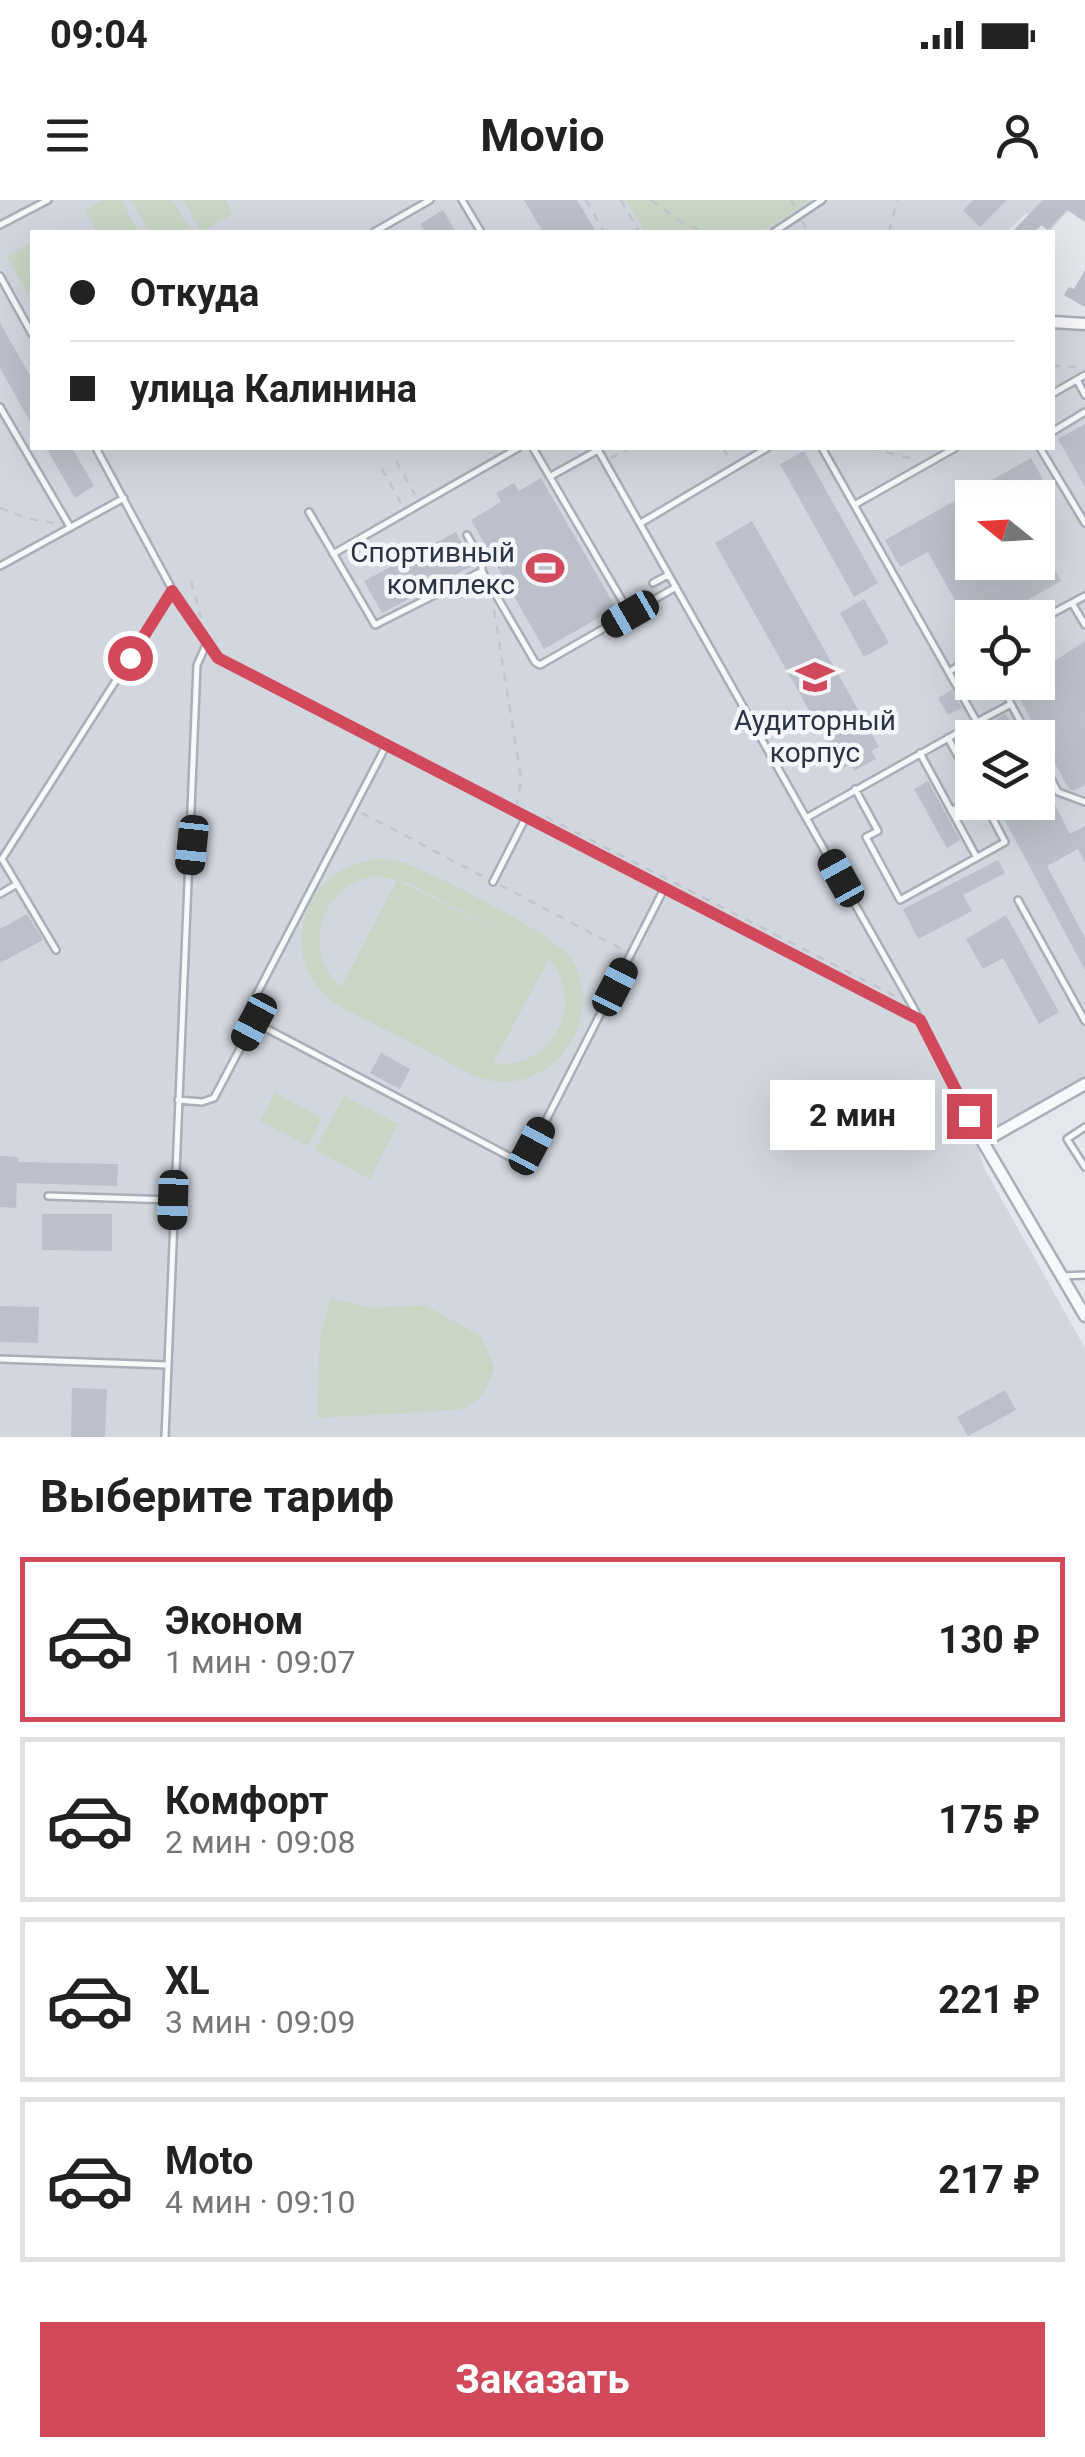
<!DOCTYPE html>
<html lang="ru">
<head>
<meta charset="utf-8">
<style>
  :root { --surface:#fff; --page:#f6f6f6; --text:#222; --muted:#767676; --line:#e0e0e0; --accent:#d1495b }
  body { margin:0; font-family:Roboto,sans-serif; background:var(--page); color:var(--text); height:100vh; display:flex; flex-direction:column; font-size:38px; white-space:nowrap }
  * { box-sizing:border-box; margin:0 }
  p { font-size:32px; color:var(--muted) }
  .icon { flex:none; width:55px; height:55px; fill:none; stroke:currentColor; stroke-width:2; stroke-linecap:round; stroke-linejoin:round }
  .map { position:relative; height:1237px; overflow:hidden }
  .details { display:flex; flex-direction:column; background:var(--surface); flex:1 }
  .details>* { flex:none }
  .guide { position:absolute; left:30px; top:30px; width:1025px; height:220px; border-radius:0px; box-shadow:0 10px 40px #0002; display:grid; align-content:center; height:220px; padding:0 40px; background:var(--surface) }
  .needle { width:65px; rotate:288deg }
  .controls { position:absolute; left:955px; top:280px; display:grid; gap:20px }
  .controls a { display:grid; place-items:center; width:100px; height:100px; border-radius:0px; background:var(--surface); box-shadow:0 10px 40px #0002; font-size:50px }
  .end { position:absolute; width:45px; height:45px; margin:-22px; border:12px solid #d1495b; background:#fff; box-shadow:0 0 0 5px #fff }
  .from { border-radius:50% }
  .bubble { position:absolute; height:70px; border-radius:0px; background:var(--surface); box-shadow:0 10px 40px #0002; font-size:32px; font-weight:700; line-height:70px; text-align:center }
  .car { position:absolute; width:30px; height:60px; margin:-30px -15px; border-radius:12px; box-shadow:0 0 8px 2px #0007; background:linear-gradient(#222 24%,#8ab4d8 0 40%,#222 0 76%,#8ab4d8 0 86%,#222 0) }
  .guide b { display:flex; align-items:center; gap:35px; height:95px; font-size:38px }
  .guide b+b { border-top:2px solid var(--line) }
  .guide i { width:25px; height:25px; background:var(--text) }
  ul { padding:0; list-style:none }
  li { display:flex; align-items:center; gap:30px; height:165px; margin:0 20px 15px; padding:0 20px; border:5px solid var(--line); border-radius:0px }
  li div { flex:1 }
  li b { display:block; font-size:38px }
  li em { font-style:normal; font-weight:700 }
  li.selected { border-color:var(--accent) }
  li>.icon { width:90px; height:90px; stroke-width:1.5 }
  h2 { padding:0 40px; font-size:45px; line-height:120px }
  .primary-button { display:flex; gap:20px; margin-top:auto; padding:20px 40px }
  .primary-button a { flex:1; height:115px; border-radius:0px; background:var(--accent); color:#fff; font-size:40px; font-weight:700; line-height:115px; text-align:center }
  .status { display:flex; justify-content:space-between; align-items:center; height:70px; padding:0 50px; background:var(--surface); direction:ltr }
  .status svg { height:28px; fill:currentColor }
  header { display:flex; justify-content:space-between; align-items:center; height:130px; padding:0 40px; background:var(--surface); font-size:45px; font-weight:700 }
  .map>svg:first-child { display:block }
  .built { fill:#d2d6de; fill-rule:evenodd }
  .green { fill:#c9d6c5; fill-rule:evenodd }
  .building { fill:#bbc0ca }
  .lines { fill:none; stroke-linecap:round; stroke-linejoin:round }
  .service-casing { stroke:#a9aeb7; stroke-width:10 }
  .minor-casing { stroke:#a9aeb7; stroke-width:15 }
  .path { stroke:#c2c5cb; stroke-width:2.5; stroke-dasharray:8 8; stroke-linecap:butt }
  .service { stroke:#f7f8fa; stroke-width:5 }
  .minor { stroke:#f7f8fa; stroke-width:10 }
  .route { stroke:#d1495b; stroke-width:12 }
  .labels { text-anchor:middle; stroke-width:9; stroke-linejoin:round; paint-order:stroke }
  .poi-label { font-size:28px; fill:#2b3445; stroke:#f4f6f9; text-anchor:end }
</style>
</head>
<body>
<div class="status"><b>09:04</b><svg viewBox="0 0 49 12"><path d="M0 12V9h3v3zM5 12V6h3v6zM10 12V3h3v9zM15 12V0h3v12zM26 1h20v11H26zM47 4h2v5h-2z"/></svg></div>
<header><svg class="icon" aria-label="menu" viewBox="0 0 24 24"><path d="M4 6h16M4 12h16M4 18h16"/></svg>Movio<svg class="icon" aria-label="person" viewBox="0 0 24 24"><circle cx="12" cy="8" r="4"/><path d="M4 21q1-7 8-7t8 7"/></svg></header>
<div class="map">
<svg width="1085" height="1237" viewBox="0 0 1085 1237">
  <rect width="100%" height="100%" fill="#e4e7ec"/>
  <path class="built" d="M0,0h1078l-29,32 -23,-19 -20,19h-974v216h1020l1,-123 32,2v764l-106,60 5,17 101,180v89h-1085zM972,298h66v64h-66zM972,418h66v64h-66zM972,538h66v64h-66z"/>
  <path class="green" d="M103,0h18l18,32h-42l-12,-22z
    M131,0h42l19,32h-42z
    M183,0h42l8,14 -32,18z
    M626,0h184l-48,32h-117z
    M32,42v55l-2,1 -23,-42z
    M375,659c11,0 20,1 30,4 31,12 148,70 165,94 37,55 -11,134 -77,124 -20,-3 -38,-15 -56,-25 -32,-16 -63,-32 -95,-48 -69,-42 -45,-138 33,-149zM376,676l30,6 134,71 -143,-73 -56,107c-42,-38 -19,-103 35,-111zM549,759c38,44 3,112 -56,104z
    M275,893l47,25 -14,28 -48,-25z
    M344,896l54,28 -28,55 -55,-29z
    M331,1098l39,10 54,-3 57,31 14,32c-10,23 -13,35 -38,42l-140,8 3,-82z"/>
  <path class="building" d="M524,0h53l19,32h-53z
    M973,0h34l-27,27 -17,-17z
    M1043,0h42v22l-18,-12 -19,20 -6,-5 -8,7h-22z
    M443,10l13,22h-30l-6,-8z
    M1085,70v37l-21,-12 5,-8 5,2z
    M0,123l32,56v46l-32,-57z
    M1085,224v63l-27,-48z
    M46,248h26l22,38 -19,12z
    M804,251l74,132 -24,14 -74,-133z
    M1031,258l15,27 -22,13h-52v64h66v-23l23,42 -65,37h-24v13l-44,-79 -28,15 -15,-27z
    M541,278l75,130 -72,41 -73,-129 30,-18 -5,-9 18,-10 5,8z
    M752,321l127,226 -8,4 5,8 -22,12 -4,-7 -8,5 -127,-226z
    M456,332l18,33 -92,48 -18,-32z
    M864,399l25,44 -25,14 -24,-44z
    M1085,441v144l-11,6 -5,-2 -57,-104 26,-3v-10z
    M952,490l10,18 -14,7 -10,-17z
    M1006,514l12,24h-46v21l-11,-21z
    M1038,573l32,61 15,-8v37l-7,-14 -31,17 38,72v32l-90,-168h43z
    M928,581l32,59 -13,8 -33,-59z
    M998,660l7,13 -42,22 9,16 -54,28 -15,-30z
    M27,714l16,26 -43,23v-34z
    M1006,715l53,97 -20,12 -36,-66 -20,11 -17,-30z
    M381,853l29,16 -10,20 -30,-16z
    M0,956l19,1 -1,5 100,2 -1,22 -100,-3 -1,25 -16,-1z
    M42,1014h70v37l-70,-1z
    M0,1106l39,1 -1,36 -38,-1z
    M72,1188l35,1 -2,48h-34z
    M1005,1190l11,20 -48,26 -11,-19z"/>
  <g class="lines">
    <g class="service-casing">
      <path id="service" d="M462,0l19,32
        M0,25l48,-25
        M374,32l56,-32
        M774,32l48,-32
        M0,76l32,58
        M1077,180l8,15
        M1052,194l33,-19
        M0,207l69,118
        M1052,232l33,-20
        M96,248l77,143 45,67 702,362
        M533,248l97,166
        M597,248l315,557 69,135
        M1040,248l45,75
        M551,276l47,-26
        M856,304l99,-56
        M309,312l66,113 107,-54 53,91 5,3 136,-78
        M641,323l126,-75
        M467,335l15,27v9
        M333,354l185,-106
        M0,366l124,-68
        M653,383l15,-8
        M1072,403l13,22
        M1038,421l47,-25
        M949,472l23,-15
        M1000,482l11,22
        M977,522l34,-18 18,34
        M948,538l24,44
        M387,544l-138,265 5,13 258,136 11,-1 10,-11 131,-257
        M920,553l56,103
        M1038,554l20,38 27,10
        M855,589l23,42 -12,6 34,63 105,-58 -21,-40
        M951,611l21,-12
        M808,617l169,-95 -155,-274
        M493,682l33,-65
        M0,694l17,-10
        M1018,700l67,121
        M56,750l-54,-91 171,-268
        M178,900l24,2 12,-4 40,-76
        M1085,927l-18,12 18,28
        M48,996l125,4
        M1063,1076l22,-1
        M0,1159l167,6
        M165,1237l32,-772 9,-20"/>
    </g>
    <g class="minor-casing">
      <path id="minor" d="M1052,122l33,2
        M1085,884l-102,58 102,174"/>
    </g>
    <path class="path" d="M586,0l18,32
      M621,0l18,32
      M651,0l32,23 21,9
      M791,0l5,9
      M802,21l6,11
      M889,32l8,-32
      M1052,166l32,1
      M723,248l8,14
      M871,248l45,12
      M610,258l21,-10
      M396,261l19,34
      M382,269l19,34
      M0,308l26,10 33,6
      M191,381l10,37
      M494,410l27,168 -4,26
      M362,613l122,64
      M546,617l353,181
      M500,685l125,66"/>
    <use href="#service" class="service"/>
    <use href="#minor" class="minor"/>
  </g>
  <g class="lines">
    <path class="route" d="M130,458l42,-67 46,67 702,362 49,96"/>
  </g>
  <defs>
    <g id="stadium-bare" transform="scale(3)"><path d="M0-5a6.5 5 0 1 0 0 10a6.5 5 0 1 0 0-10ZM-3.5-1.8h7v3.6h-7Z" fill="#d1495b" stroke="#f4f6f9" stroke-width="2.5" paint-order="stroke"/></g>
    <g id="university-bare" transform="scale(3)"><path d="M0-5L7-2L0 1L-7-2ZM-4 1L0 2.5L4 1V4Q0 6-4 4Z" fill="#d1495b" stroke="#f4f6f9" stroke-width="2.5" paint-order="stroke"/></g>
  </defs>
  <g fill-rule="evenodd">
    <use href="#stadium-bare" x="545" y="368"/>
    <use href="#university-bare" x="815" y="477"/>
  </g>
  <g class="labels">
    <g class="poi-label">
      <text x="515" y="362">Спортивный<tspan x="515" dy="32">комплекс</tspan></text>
      <text x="815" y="530" text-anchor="middle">Аудиторный<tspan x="815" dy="32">корпус</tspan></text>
    </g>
  </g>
</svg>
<div class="controls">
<a><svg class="needle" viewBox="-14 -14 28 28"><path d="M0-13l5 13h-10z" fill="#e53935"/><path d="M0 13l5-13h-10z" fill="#767676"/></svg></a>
<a><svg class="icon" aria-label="locate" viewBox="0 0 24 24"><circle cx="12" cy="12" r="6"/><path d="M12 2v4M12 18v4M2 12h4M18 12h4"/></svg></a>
<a><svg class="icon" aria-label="layers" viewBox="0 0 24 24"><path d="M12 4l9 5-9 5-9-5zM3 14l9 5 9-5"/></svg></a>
</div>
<i class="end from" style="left:130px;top:458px"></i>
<i class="end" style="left:969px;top:916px"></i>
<div class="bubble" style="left:770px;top:880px;width:165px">2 мин</div>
<i class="car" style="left:630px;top:414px;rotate:240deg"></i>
<i class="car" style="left:192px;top:645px;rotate:186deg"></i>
<i class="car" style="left:841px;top:678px;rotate:331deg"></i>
<i class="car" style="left:615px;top:787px;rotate:27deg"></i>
<i class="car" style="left:254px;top:822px;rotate:208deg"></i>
<i class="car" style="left:532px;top:946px;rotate:28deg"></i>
<i class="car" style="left:173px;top:1000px;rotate:182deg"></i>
<div class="guide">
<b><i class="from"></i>Откуда</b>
<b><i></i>улица Калинина</b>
</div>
</div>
<section class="details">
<h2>Выберите тариф</h2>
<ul>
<li class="selected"><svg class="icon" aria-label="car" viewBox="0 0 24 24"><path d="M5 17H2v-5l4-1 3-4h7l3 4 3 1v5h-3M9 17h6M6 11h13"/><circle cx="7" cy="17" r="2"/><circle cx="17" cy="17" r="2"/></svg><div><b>Эконом</b><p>1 мин · 09:07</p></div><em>130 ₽</em></li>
<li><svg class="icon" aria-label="car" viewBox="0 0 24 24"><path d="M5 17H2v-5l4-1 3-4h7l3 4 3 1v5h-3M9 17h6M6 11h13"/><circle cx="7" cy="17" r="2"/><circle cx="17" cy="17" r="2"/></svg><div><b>Комфорт</b><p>2 мин · 09:08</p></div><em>175 ₽</em></li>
<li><svg class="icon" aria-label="car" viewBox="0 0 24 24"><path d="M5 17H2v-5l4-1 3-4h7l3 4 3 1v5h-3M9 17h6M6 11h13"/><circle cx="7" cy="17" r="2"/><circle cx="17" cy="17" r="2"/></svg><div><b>XL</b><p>3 мин · 09:09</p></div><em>221 ₽</em></li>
<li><svg class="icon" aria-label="car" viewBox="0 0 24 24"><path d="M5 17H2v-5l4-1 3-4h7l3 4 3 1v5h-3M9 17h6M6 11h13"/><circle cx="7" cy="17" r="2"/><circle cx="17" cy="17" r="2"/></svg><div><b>Moto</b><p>4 мин · 09:10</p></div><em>217 ₽</em></li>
</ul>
<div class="primary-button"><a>Заказать</a></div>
</section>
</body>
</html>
